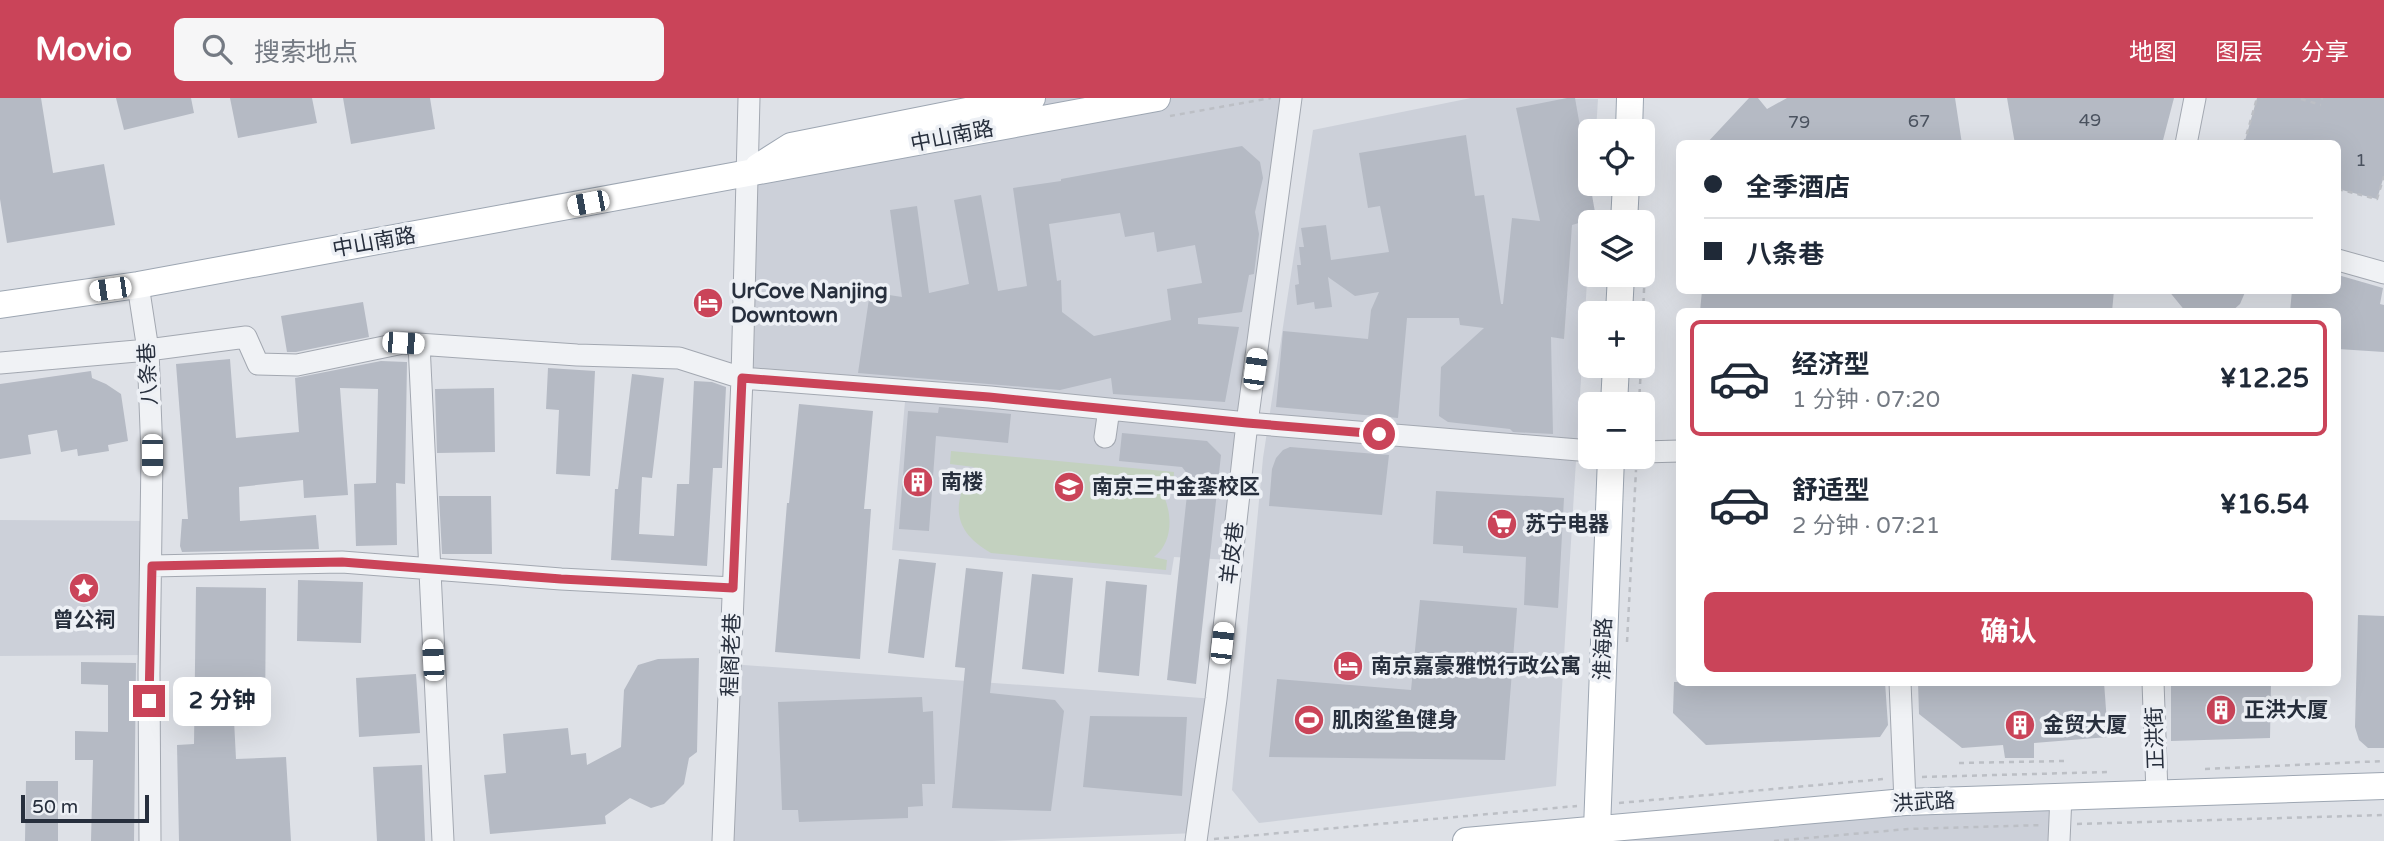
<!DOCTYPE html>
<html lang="zh">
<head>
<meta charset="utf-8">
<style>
  :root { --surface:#fff; --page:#f6f6f7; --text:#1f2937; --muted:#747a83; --line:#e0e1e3; --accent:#ca4459 }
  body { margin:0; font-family:"Varela Round","Noto Sans SC",sans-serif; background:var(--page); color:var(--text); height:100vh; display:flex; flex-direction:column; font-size:26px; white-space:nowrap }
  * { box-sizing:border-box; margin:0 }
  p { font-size:23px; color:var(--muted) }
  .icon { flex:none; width:38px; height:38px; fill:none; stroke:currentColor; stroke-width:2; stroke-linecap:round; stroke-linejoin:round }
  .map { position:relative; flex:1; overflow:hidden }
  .drawer { position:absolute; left:1676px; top:210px; width:665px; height:378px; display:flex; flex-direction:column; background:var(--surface); border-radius:10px; box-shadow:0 7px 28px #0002 }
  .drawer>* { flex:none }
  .hud { position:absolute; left:1676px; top:42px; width:665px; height:154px; border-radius:10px; box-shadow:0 7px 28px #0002; display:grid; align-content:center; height:154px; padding:0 28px; background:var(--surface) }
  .fabs { position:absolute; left:1578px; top:21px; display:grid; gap:14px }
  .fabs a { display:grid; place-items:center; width:77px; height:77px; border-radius:10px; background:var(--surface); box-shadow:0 7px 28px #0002; font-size:35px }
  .scale { position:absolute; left:21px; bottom:18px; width:128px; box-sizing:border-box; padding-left:7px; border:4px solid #272f3d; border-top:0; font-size:19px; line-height:24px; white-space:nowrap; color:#272f3d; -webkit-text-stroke:5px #edf0f5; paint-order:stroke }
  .end { position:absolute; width:32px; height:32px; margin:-16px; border:9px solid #ca4459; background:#fff; box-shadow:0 0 0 4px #fff }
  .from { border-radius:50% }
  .bubble { position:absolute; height:49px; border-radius:10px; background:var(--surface); box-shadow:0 7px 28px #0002; font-size:23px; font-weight:700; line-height:49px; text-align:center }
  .car { position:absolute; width:21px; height:42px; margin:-21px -10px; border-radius:9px; box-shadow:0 0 5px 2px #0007; background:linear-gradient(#fff 24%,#345 0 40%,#fff 0 76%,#345 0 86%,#fff 0) }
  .hud b { display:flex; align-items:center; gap:24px; height:66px; font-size:26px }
  .hud b+b { border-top:2px solid var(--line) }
  .hud i { width:18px; height:18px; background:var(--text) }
  ul { padding:12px 0 0; list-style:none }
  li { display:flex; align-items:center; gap:21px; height:116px; margin:0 14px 10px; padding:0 14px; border:4px solid transparent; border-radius:10px }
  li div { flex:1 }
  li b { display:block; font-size:26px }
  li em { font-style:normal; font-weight:700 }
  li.on { border-color:var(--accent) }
  li>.icon { width:63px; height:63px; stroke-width:1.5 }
  .cta { display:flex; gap:14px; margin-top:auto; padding:14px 28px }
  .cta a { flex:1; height:80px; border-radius:10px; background:var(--accent); color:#fff; font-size:28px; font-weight:700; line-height:80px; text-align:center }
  header { display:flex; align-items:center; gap:42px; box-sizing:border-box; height:98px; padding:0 35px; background:var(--accent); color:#fff }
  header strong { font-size:33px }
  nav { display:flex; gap:38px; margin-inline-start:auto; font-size:24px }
  .search { width:490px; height:63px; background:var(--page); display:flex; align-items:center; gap:18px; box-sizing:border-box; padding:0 24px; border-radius:10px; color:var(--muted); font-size:26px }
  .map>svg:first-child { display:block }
  .built { fill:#ccd0d9 }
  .green { fill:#c3d1bf }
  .building { fill:#b5bac4; fill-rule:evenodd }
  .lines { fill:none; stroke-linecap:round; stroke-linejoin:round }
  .minor-casing { stroke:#a3a8b1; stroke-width:23 }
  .major-casing { stroke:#9da6b2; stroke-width:28 }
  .path { stroke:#bcbfc5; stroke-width:2.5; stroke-dasharray:5 5; stroke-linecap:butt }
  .minor { stroke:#f0f2f5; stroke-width:21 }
  .major { stroke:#fff; stroke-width:26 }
  .route { stroke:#ca4459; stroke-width:9 }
  .labels { text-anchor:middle; stroke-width:7; stroke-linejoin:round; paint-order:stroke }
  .number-label { font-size:18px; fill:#4a525f }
  .street-label { font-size:21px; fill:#272f3d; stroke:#edf0f5 }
  .poi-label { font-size:21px; font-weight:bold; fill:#272f3d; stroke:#edf0f5; text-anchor:start }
</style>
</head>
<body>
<header>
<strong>Movio</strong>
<div class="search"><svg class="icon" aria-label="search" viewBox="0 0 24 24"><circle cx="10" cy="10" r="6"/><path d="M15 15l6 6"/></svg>搜索地点</div>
<nav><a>地图</a><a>图层</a><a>分享</a></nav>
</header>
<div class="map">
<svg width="2384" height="743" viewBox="0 0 2384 743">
  <rect width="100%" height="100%" fill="#dee1e7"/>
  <path class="built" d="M1032,0h259l-59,462 -58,-3 -3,18 -279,-25 14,-160 -164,-12 4,-204z
    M1471,0l127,1 -2,32h-5v53h2l-37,602 -297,37 -27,-33 31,-332 50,-328z
    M0,422l149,1 -5,134 -144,1z
    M730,566l486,35 -19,134 -205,8h-269z
    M2061,698l-2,45h-529z"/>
  <path class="green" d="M951,353l223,21 -1,14 -15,-1c14,21 18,55 -4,72l13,3 -1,10 -175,-17c-39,-22 -40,-50 -17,-86l-24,-3z"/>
  <path class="building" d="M0,0h41l12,75 51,-9 11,61 -108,18 -7,-44z
    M116,0h75l3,15 -70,17z
    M230,0h82l5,25 -79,15z
    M343,0h87l5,31 -84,15z
    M1567,0h8l21,120 -24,7 -8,114 -13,-2 2,97 -40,-2 -3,-3 -62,-7 -9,-6 2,-49 43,-39 -24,-3 -1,-7h-52l-9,100 -122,-11 7,-76 85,8 3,-29 8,-18 -24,4 -27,-19 4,30 -17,2 -1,-7 -17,3 -2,-20 4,-1 -2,-19h4l-2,-18h5l-3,-19 25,-3 5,35 58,-8 -9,-46 -12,2 -9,-55 107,-18 9,61 9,-1 17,109h2l9,-86 28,3 -24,-113z
    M1749,0h9l9,11 20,-11h168l7,46h-256z
    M2007,0h167l-12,46h-147z
    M2257,0h127v78l-7,23 -39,-10v-45h-94z
    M1242,48l18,16 3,16 -8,34 4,22 -5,40 -5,1 -7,37 -44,6v6l41,3 -14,75 -112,-8 -2,-16 -51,12 -202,-17 12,-81 32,5 -12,-87 27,-4 12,87 40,-9 -15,-84 27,-5 17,96 29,-5 -14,-98 48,-7v-2zM1120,115l5,24 29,-5 3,20 38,-7 7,38 -35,6 4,31 -77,16 -32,-24 -1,-32 -4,1 -8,-57z
    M2338,177l45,13 -3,16 4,1v47l-46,-3v-37h-48l2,-22h46z
    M1702,192h412l-2,22h-412z
    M2168,192h78l-6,14 -9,8h-45z
    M363,204l6,35 -73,15h-9l-6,-36z
    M230,261l6,79 63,-6 -4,-54 86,-17 26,1 -2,122 -9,-1 1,62 -41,1 -2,-62 22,-1 2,-94 -38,-1 8,107 -44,3 -1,-18 -64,7 1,34 76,-6 3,34 -137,3 -2,-6 2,-27h6l-12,-155z
    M548,270l47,3 -5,105 -34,-2 3,-64 -13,-1z
    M91,273l1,7 14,6 15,10 7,47 -20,4 1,6 -31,5 -1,-7 -16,3 -4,-22 -29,5 3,19 -31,5v-75z
    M632,276l32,4 -12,100 -10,-1 -3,57 35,2 3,-52h12l5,-103 18,1 14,5 -4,81h-9l-6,98 -96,-6 4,-71h3z
    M494,290l1,64 -58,1 -2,-64z
    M799,306l74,7 -9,98h7l-11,150 -85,-7 12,-149h2z
    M939,309l72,7 -3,29 -72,-7 -7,95 -30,-2 9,-118 30,2z
    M1122,335l85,8 14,14 -25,229 -29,-4 22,-204 -7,-9 -63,-6z
    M1290,349l99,8 -7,60 -113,-9 3,-37 4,-11 7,-8z
    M1436,393l128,7 -6,110 -34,-3 2,-48 -63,-4v-7l-30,-2z
    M439,398h52l1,58h-50z
    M899,461l37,4 -12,95 -36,-5z
    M966,470l37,4 -13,121 65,7 9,11 -13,100 -99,-3 13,-140 -10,-1z
    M1032,476l41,4 -9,96 -42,-5z
    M298,482l65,2 -2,61 -64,-2z
    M1106,483l41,4 -8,91 -41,-4z
    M196,489l70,1 -1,133 -31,-1 2,39 50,-2 5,84h-112l-2,-96 17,-1z
    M1420,502l97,8 -12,152 -236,-3 8,-78 134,11z
    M2358,517l26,1v132h-16l-9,-8 -4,-13z
    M699,560l-2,94 -8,6 -5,26 -20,20 -13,4 -21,-10 -25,18 1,8 -116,10 -6,-59 22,-2 -3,-39 65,-6 3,27 15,-2 1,12 34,-18 3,-57 14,-25 20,-6z
    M81,564l55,1 -2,178h-43l2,-81h-18v-29l33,1v-47l-27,-1z
    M416,576l4,59 -61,4 -3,-59z
    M1674,584h211l3,43 -8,12 -174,8 -33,-32z
    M1918,584h186l4,55 -74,6v15h-29l-2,-13 -41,3 -43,-34z
    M2171,584h100l-1,56 -99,3z
    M922,599l1,15 10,-1 2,73h-13l1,22 -15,1v11l-109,4 -1,-12h-16l-4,-108z
    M1090,618l97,1 -5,79 -99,-9z
    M422,667l3,76h-48l-4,-74z
    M26,683h32v60h-33z"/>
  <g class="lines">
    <g class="minor-casing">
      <path id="minor" d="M2186,46l9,-46
        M2338,162l46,13
        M138,187l10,65 4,105 -3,218 1,168
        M419,246l24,497
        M0,265l148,-13 98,-13 12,27 39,1 106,-22 174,12 102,3 63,20 248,19 257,26 344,28
        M1105,339l4,-28
        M1643,354l37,-1
        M152,468l190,-4 219,17 172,9
        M1900,584l5,120
        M2153,584l4,111
        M723,743l19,-463 7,-280
        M1196,743l20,-142 31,-276 44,-325
        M2059,743l2,-45"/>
    </g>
    <g class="major-casing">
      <path id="major" d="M1629,33l1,-33
        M758,69l33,-21 241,-48
        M1624,124l2,-38
        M0,207l138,-20 1019,-187
        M1619,215l2,-38
        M1614,306l2,-38
        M1597,731l14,-372
        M1466,743l439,-39 479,-16"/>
    </g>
    <path class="path" d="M2321,0l2,1
      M2301,1l20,6
      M1170,18l101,-18
      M2244,46l13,-46
      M1649,86l2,-49
      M2338,91l39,10 7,-23
      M1643,215l4,-91
      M1639,306l2,-38
      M1627,544l9,-172
      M1959,665l105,-2
      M2205,671l179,-8
      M1922,679l186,-5
      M1619,705l265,-24
      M2077,726l307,-9
      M1214,741l363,-33
      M1774,743l134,-12 135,-4"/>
    <use href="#minor" class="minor"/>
    <use href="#major" class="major"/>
  </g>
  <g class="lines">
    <path class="route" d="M149,603l3,-135 190,-4 219,17 172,9 9,-210 247,19 258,26 132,11"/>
  </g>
  <defs>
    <g id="hotel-disc" transform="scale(1.575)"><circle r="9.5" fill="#ca4459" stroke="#edf0f5"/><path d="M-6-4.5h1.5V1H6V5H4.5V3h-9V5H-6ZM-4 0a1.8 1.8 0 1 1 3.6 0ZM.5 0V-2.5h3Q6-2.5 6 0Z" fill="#fff"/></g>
    <g id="building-disc" transform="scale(1.575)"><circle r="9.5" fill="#ca4459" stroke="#edf0f5"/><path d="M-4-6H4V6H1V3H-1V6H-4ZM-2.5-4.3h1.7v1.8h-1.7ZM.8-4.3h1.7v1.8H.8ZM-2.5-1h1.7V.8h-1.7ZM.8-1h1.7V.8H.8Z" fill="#fff"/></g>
    <g id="school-disc" transform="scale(1.575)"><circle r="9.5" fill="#ca4459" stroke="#edf0f5"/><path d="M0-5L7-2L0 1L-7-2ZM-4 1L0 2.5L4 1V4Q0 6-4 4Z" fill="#fff"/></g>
    <g id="supermarket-disc" transform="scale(1.575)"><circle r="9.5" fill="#ca4459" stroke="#edf0f5"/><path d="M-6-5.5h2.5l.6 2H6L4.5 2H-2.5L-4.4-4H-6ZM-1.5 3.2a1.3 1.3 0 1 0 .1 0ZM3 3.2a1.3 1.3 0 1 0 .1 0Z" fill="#fff"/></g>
    <g id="sight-disc" transform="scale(1.575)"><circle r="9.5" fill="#ca4459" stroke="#edf0f5"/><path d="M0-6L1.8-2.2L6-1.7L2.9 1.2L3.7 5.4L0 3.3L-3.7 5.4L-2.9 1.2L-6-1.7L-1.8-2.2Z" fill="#fff"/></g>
    <g id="stadium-disc" transform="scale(1.575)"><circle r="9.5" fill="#ca4459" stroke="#edf0f5"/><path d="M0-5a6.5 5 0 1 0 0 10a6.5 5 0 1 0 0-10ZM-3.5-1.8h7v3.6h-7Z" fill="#fff"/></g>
  </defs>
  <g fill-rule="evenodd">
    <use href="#hotel-disc" x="708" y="205"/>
    <use href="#building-disc" x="918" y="384"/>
    <use href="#school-disc" x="1069" y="389"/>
    <use href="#supermarket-disc" x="1502" y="426"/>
    <use href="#sight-disc" x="84" y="490"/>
    <use href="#hotel-disc" x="1348" y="568"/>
    <use href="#building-disc" x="2221" y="612"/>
    <use href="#stadium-disc" x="1309" y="622"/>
    <use href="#building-disc" x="2020" y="627"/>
  </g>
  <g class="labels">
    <g class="number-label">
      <text x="2090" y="28">49</text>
      <text x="1919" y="29">67</text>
      <text x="1799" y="30">79</text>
      <text x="2361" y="68">1</text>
    </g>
    <g class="street-label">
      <text transform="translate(952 38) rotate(-11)" y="7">中山南路</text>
      <text transform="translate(374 144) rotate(-10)" y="7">中山南路</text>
      <text transform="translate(148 276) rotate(-93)" y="7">八条巷</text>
      <text transform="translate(1232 455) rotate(-83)" y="7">羊皮巷</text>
      <text transform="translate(1603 551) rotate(-88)" y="7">淮海路</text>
      <text transform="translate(731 557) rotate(-88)" y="7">程阁老巷</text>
      <text transform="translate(2155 640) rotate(-92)" y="7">正洪街</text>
      <text transform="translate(1924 704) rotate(-3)" y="7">洪武路</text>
    </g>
    <g class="poi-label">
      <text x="731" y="200">UrCove Nanjing<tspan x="731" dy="24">Downtown</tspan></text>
      <text x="941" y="391">南楼</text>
      <text x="1092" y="396">南京三中金銮校区</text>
      <text x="1525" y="433">苏宁电器</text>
      <text x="84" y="529" text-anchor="middle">曾公祠</text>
      <text x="1371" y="575">南京嘉豪雅悦行政公寓</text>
      <text x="2244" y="619">正洪大厦</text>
      <text x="1332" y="629">肌肉鲨鱼健身</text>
      <text x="2043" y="634">金贸大厦</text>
    </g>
  </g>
</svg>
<div class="fabs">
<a><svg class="icon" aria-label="locate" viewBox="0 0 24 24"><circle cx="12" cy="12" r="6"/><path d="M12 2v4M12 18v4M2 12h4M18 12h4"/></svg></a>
<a><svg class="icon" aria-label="layers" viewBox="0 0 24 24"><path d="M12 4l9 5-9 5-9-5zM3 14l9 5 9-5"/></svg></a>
<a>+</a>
<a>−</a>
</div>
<div class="scale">50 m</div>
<i class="end from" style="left:1379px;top:336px"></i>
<i class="end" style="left:149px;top:603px"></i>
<div class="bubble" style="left:173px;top:579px;width:98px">2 分钟</div>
<i class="car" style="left:588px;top:105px;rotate:259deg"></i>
<i class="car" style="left:110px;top:191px;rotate:262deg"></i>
<i class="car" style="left:403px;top:245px;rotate:94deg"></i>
<i class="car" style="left:1255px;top:271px;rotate:8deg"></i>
<i class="car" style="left:152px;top:357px;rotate:180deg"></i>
<i class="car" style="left:1222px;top:545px;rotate:6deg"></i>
<i class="car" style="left:433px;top:562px;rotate:357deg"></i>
<div class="hud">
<b><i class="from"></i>全季酒店</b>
<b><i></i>八条巷</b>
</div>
<section class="drawer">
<ul>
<li class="on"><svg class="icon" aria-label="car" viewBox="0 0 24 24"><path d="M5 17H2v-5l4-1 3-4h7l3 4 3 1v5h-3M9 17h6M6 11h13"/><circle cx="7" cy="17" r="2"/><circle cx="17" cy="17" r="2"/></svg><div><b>经济型</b><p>1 分钟 · 07:20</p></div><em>¥12.25</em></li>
<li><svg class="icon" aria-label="car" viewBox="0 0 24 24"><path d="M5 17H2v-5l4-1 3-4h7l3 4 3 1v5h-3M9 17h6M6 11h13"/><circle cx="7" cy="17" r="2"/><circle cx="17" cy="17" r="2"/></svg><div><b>舒适型</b><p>2 分钟 · 07:21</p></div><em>¥16.54</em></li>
</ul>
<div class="cta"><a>确认</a></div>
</section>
</div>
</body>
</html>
